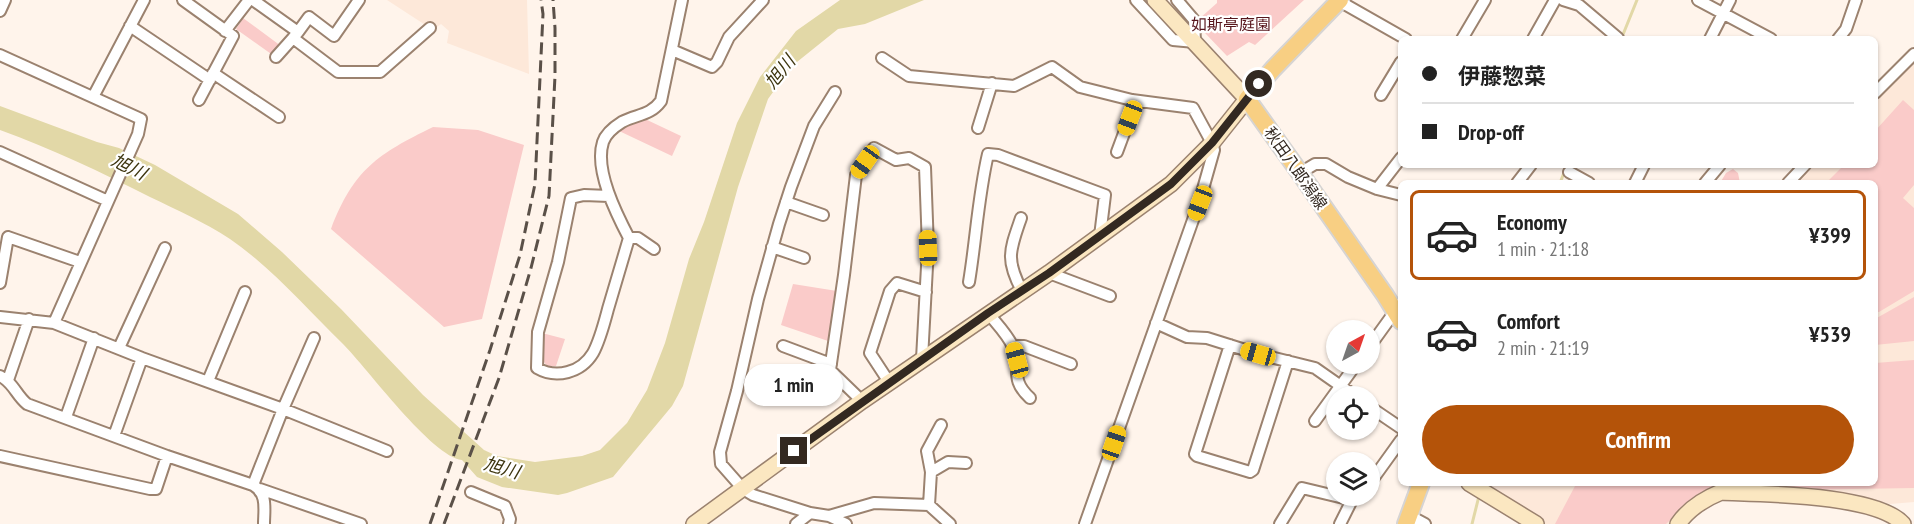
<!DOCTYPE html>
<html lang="en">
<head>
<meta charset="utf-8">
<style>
  :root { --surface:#fff; --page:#f6f6f6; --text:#222; --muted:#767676; --line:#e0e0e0; --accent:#b45309 }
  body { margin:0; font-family:"PT Sans Narrow","Noto Sans JP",sans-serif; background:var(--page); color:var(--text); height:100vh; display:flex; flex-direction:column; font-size:22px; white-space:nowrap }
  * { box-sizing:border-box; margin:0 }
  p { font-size:20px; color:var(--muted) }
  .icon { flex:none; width:33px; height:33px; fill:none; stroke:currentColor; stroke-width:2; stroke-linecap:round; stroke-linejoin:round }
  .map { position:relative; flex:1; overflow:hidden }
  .sheet { position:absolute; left:1398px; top:180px; width:480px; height:306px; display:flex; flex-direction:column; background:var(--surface); border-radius:9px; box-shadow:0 2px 4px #0004 }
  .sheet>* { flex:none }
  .guide { position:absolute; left:1398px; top:36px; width:480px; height:132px; border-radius:9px; box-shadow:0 2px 4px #0004; display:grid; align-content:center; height:132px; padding:0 24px; background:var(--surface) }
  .needle { width:39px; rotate:40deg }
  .tools { position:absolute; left:1326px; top:320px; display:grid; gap:12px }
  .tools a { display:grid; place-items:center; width:54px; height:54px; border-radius:50%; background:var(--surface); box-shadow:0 2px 4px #0004; font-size:30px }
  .end { position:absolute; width:27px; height:27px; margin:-14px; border:8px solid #332921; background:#fff; box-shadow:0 0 0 3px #fff }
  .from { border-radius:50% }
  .bubble { position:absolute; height:42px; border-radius:21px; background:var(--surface); box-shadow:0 2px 4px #0004; font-size:20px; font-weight:600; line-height:42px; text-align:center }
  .car { position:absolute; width:18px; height:36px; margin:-18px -9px; border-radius:8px; box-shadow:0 0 4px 2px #0007; background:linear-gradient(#f5c518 24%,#345 0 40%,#f5c518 0 76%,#345 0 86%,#f5c518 0) }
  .guide b { display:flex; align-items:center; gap:21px; height:57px; font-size:22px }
  .guide b+b { border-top:2px solid var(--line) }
  .guide i { width:15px; height:15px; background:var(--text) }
  ul { padding:10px 0 0; list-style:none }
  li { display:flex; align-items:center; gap:18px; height:90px; margin:0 12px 9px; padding:0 12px; border:3px solid transparent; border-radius:9px }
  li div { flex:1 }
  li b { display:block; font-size:22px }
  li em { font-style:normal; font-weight:600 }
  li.current { border-color:var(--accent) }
  li>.icon { width:54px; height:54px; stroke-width:1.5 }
  .action { display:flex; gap:12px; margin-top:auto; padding:12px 24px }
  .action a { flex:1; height:69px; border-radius:36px; background:var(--accent); color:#fff; font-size:24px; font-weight:600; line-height:69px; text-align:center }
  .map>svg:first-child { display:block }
  .built { fill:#fde8d9 }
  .green { fill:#facbc9 }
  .water { fill:#e2d8a7 }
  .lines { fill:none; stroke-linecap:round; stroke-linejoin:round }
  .stream { stroke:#e2d8a7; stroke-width:3 }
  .street-casing { stroke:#9b826f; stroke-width:14 }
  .secondary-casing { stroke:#9b826f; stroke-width:18 }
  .primary-casing { stroke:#d6d4d3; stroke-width:20 }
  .street { stroke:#fff; stroke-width:10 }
  .secondary { stroke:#fbe7c1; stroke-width:15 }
  .primary { stroke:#f8cf83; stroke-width:16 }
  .rail { stroke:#5a5048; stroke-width:3; stroke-dasharray:12 6; stroke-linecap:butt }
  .route { stroke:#332921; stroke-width:8 }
  .labels { text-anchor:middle; stroke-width:4.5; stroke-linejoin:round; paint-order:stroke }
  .park-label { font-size:16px; fill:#57161c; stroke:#fff }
  .street-label { font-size:16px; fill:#332921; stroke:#fff }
  .water-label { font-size:18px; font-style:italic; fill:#3d350e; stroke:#fff }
</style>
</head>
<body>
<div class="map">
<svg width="1914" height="524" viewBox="0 0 1914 524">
  <rect width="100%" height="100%" fill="#fff4eb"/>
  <path class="built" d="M387,0h140l2,74 -82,-31 2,-12 -8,-7 -8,6z
    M1914,51v451l-24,2 -33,-9 -69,-1 -92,3 -27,27h-124l-55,-33 -5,-8h390v-300h-93l15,-18h78v-78z"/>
  <path class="green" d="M1217,0h87l-49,45 -6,-3 -22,14 -22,-23 -6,-14 18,-16z
    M243,18l38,28 -7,10 -38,-27z
    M1903,100l11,10v75l-11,13 11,10v83l-35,21h-4v-129h-49l18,-18h31v-34z
    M645,119l36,17 -9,20 -55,-26z
    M433,127l45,3 46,15 -42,174 -38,8 -113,-98c23,-60 47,-75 102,-102z
    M1733,169l5,4 2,10h-20l6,-10z
    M793,284l44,7 -6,51 -50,-17z
    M1914,297v44l-39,4v-26z
    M542,333l23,6 -9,27h-9l-6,-8z
    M1914,360v128l-125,2 -44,-7h130v-120z
    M1573,483h150l-27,13 -30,28h-111l20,-38z"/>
  <path class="water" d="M840,0h84l-59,24 -27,5 -46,37 -24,33 -30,88 -55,199 -11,20 -59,71 -46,16 -9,2 -56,-8 -25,-10 -15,-17c-30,-3 -95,-92 -119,-116 -36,-35 -71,-76 -113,-105 -26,-17 -53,-29 -80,-42 -49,-25 -98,-48 -150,-67v-24l97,36 22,6 36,17 83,49 44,38 59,57 82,86 61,55 13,6 38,6 47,-6 18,-6 27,-27 20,-33 18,-47 24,-84 15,-37 33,-99 23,-46 36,-46z"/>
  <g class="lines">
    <path class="stream" d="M1622,37l15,-37
      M1560,183l7,-18
      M1472,524l7,-28"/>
    <g class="street-casing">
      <path id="street" d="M183,0l50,36 -34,64
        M253,0l45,32 -5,6 45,34h42l50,-44
        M1136,0l37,40 22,2 -1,-22 -17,-20
        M1563,0l16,5 39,33
        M1698,0l73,39
        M1339,1l67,38
        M0,11l5,-11
        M130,26l80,54
        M225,31l24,-31
        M298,32l11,-15 25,19 25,-36
        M1462,39l23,-39
        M1533,39l22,-39
        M1710,39l20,-39
        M1838,39l8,-10 10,-29
        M672,50l40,17 5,-5 12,-25 34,-37
        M0,55l141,64 -3,15 -84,189
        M276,57l17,-19
        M882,58l27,18 105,10 38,-19 28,20 52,13 61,8 19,35 2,7 -15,53 -114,321
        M213,73l66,44
        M835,92l-21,34 -23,61 -12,37 -21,75 -21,92 -17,61 1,12 22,25 10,6 57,18 19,3 45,-13 55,2 21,19
        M1875,93l39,-39
        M1381,95l20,-33
        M93,97l51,-97
        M978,128l14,-45
        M0,152l108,49
        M1117,152l19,-51
        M1569,172l20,11
        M1300,173l15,-9h11l22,13 29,12 24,6
        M1517,183l14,-18
        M1635,183l9,-18
        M1705,183l15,-18
        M1788,183l17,-18
        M1377,189l24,-31
        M609,196l-25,-1 -13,3 -13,64 -20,70 -1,36c19,11 44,5 56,-15 7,-13 11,-29 15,-44 7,-23 14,-47 21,-71 -12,-23 -35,-68 -26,-96 3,-9 11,-15 19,-20 15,-8 28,-6 39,-21l21,-101
        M786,202l37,13
        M1021,218c-11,32 -16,41 1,73
        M629,238h9l16,11
        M772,247l32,11
        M1049,273l61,23
        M969,282c7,-42 9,-85 19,-128l10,1 107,40 -5,41
        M0,283l8,-46 72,25
        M988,313c8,10 20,22 25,34 10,21 -5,31 17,51
        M0,317l54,6 88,35 141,51 104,42
        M1156,323l31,14 20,1 51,16 57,14 40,28
        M1230,345l-35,109 2,2 53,16 3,-2 35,-109
        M783,346l48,18
        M1013,346h11l47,18
        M1370,346l31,-43
        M119,348l46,-100
        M0,376c13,6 16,19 27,28l140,52 86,29c15,9 11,24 11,39
        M8,380l21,-61
        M208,381l37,-89
        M889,382l-19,-29 20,-62 7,-8 29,9
        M862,401l-32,-31 14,-95 12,-100 18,-27 22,12 13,-2 16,9 3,81 -6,111
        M1370,407l31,21
        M66,417l28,-79
        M1315,421l42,-58
        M114,436l28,-78
        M0,456l150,33h6l11,-33
        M931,472l-4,-21 14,-26
        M1370,483l31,-43
        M253,485l30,-76 31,-71
        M260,489l101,35
        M471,492l34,14 5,13 -1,5
        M929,505l2,-33 17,-10 18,1
        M829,516l17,8
        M1410,516l15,8
        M796,524l14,-11
        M1280,524l22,-36 50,12
        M1340,524l12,-24 5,-5"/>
    </g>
    <g class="secondary-casing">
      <path id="secondary" d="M1469,483l67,41
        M694,524l168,-123 187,-128 122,-89 41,-41 35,-44 -92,-99
        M1678,524c11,-16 26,-25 43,-32 42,2 155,2 182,32"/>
    </g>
    <g class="primary-casing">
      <path id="primary" d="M1340,0l-67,69 -26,30 53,74 85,122 16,26
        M1406,524l15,-41"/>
    </g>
    <use href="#street" class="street"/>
    <use href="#secondary" class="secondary"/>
    <use href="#primary" class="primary"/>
    <path class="rail" d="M430,524l60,-174 30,-95 15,-71 8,-170 -2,-14
      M444,524l55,-146 32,-110 18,-72 6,-120v-48l-2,-28"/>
  </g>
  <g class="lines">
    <path class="route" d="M794,451l194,-138 61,-40 122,-89 41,-41 47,-59"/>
  </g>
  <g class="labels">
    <g class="park-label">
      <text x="1231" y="30">如斯亭庭園</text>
    </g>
    <g class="street-label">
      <text transform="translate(1296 168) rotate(55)" y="6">秋田八郎潟線</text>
    </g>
    <g class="water-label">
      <text transform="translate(780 72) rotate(-51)" y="6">旭川</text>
      <text transform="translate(129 167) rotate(27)" y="6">旭川</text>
      <text transform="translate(502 468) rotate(16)" y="6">旭川</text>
    </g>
  </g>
</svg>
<div class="tools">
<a><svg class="needle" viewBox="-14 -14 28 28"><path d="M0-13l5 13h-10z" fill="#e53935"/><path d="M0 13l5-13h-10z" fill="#767676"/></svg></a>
<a><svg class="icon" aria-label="locate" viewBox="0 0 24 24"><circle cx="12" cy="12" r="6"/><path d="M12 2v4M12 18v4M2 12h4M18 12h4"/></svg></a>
<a><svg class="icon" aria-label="layers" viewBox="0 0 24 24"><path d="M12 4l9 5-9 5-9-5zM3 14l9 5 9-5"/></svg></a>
</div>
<i class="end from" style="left:1259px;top:84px"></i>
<i class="end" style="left:794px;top:451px"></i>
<div class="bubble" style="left:744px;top:364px;width:99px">1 min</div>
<i class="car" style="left:1130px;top:118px;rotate:201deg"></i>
<i class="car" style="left:865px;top:162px;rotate:215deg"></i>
<i class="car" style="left:1200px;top:203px;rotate:201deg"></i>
<i class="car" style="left:928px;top:248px;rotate:358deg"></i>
<i class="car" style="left:1258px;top:354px;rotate:286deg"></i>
<i class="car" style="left:1017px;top:360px;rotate:345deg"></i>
<i class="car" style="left:1114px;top:443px;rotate:19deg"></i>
<div class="guide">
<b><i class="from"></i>伊藤惣菜</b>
<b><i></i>Drop-off</b>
</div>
<section class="sheet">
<ul>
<li class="current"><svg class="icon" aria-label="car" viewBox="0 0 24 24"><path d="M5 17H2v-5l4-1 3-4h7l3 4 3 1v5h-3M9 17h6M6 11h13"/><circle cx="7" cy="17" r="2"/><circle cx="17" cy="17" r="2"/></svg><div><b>Economy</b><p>1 min · 21:18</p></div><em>¥399</em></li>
<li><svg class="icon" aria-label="car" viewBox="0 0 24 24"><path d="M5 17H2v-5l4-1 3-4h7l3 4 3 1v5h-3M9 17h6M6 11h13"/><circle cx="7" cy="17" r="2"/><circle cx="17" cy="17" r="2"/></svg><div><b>Comfort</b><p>2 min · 21:19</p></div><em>¥539</em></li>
</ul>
<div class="action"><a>Confirm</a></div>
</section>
</div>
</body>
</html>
